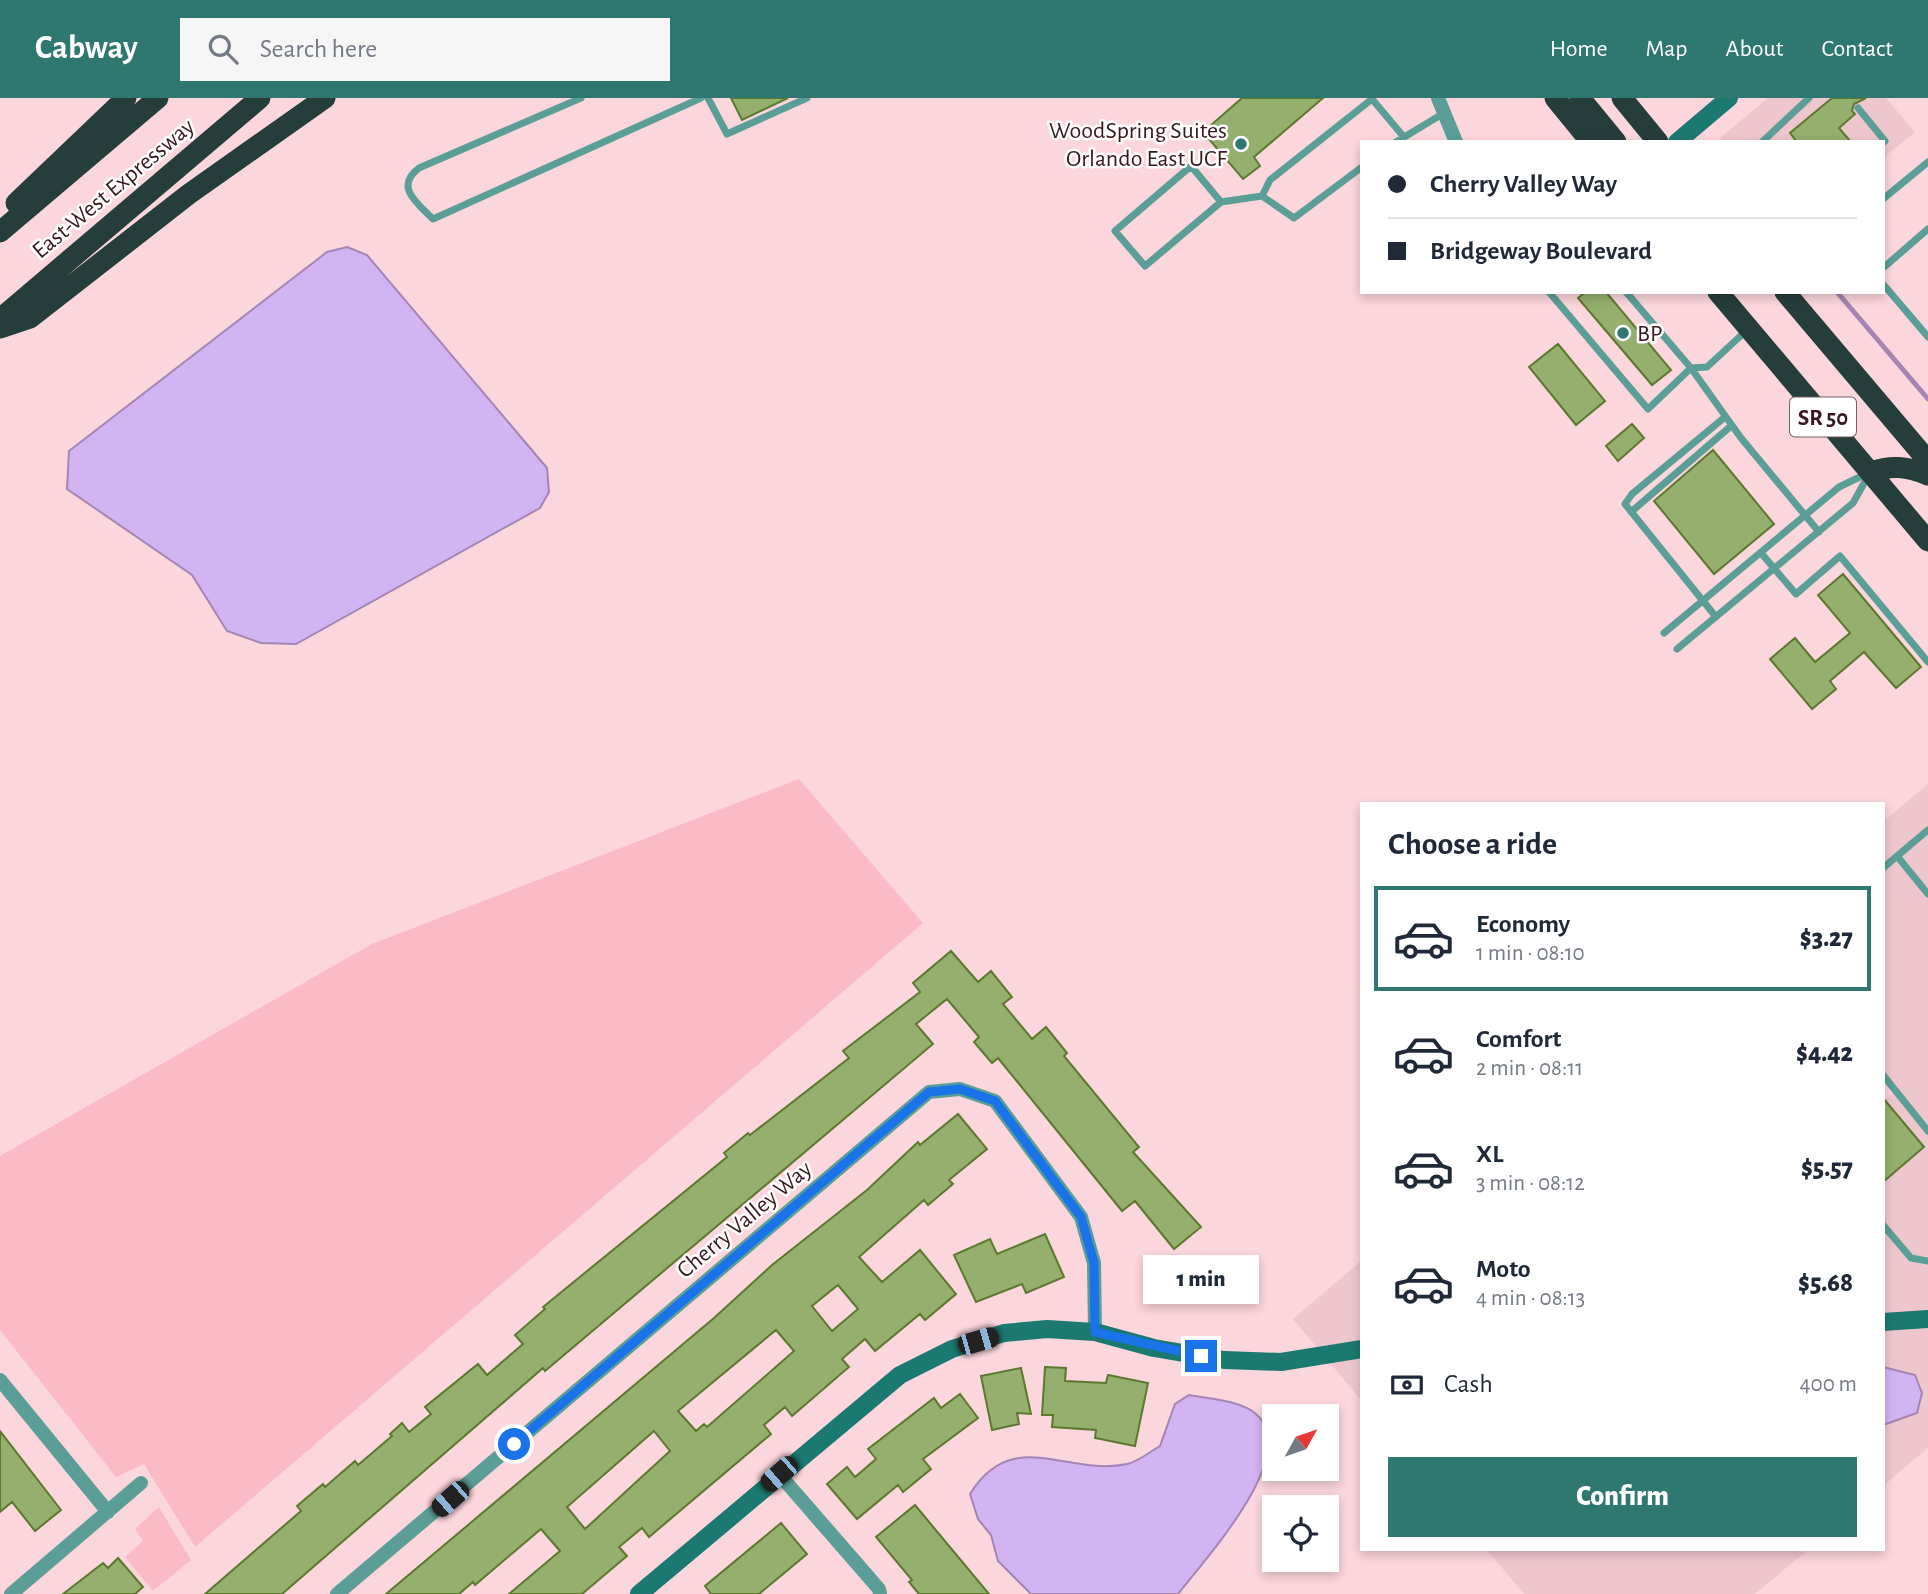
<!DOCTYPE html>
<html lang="en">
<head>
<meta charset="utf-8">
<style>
  :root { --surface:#fff; --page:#f6f6f7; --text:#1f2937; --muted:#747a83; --line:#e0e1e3; --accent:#2f7771 }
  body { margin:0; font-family:"Alegreya Sans",sans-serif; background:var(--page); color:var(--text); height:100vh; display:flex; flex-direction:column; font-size:26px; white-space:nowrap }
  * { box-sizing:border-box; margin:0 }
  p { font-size:23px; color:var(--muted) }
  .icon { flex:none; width:38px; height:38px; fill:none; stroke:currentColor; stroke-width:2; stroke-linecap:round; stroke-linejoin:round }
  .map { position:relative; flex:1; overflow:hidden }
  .side { position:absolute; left:1360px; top:704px; width:525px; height:749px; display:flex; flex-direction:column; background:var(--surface); border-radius:0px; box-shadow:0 4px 10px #0003 }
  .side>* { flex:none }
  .top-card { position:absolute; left:1360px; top:42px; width:525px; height:154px; border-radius:0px; box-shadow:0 4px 10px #0003; display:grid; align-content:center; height:154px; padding:0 28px; background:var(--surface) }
  .needle { width:46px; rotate:50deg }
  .controls { position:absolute; left:1262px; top:1306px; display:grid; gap:14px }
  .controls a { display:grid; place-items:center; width:77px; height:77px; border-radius:0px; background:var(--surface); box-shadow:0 4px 10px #0003; font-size:35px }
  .end { position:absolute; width:32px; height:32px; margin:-16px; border:9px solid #1a73e8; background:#fff; box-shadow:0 0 0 4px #fff }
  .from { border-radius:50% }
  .bubble { position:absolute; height:49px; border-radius:0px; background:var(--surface); box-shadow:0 4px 10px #0003; font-size:23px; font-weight:800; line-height:49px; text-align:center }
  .car { position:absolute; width:21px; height:42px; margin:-21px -10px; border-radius:9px; box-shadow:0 0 5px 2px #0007; background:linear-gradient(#222 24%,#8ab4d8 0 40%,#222 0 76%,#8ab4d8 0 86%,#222 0) }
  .top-card b { display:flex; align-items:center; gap:24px; height:66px; font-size:26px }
  .top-card b+b { border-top:2px solid var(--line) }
  .top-card i { width:18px; height:18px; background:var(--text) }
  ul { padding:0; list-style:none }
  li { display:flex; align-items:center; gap:21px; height:105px; margin:0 14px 10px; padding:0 14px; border:4px solid transparent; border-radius:0px }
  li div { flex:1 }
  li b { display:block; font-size:26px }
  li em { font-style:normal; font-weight:800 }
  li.active { border-color:var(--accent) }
  li>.icon { width:63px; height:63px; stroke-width:1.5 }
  h2 { padding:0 28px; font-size:32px; line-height:84px }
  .pay { display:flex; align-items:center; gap:18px; height:77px; padding:0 28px; font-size:26px }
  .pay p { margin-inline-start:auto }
  .button { display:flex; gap:14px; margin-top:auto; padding:14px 28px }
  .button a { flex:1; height:80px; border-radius:0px; background:var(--accent); color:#fff; font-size:28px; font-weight:800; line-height:80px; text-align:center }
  header { display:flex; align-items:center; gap:42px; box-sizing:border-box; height:98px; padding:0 35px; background:var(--accent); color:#fff }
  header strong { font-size:33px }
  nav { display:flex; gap:38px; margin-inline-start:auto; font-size:24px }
  .search { width:490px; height:63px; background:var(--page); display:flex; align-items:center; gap:18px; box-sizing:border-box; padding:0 24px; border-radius:0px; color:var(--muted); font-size:26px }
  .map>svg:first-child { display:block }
  .built { fill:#eec7ce }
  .green { fill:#fabbc6 }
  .water { fill:#d3b4f3; stroke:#a485b3; stroke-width:2 }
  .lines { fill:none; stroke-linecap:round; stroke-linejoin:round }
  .stream { stroke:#a485b3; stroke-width:5 }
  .building { fill:#94af6e; stroke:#5d782f; stroke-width:2; fill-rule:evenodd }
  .lane { stroke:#5b9e97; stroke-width:7 }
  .street { stroke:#5b9e97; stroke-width:14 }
  .secondary { stroke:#1b7971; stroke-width:18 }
  .highway { stroke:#253d3b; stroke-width:21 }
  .route { stroke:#1a73e8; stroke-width:9 }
  .poi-dot { fill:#2f7771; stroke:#fff; stroke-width:2.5 }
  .labels { text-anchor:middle; stroke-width:5; stroke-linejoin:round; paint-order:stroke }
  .shield { fill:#fff; stroke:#745d62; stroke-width:2 }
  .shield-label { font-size:23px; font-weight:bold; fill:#38171f }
  .poi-label { font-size:24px; fill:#38171f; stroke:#fff; text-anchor:end }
  .street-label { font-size:24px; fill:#38171f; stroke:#fff }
</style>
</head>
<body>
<header>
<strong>Cabway</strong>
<div class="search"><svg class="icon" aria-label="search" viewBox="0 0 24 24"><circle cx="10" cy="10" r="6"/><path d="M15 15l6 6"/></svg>Search here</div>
<nav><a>Home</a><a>Map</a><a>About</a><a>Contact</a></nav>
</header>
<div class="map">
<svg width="1928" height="1496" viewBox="0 0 1928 1496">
  <rect width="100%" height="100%" fill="#fbd6dc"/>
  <path class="built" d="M1768,0h118l29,34 -32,26v-16h-159l-4,-4z
    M1928,686v664l-45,38v-304l41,-35 -39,-47 8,-7 -10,-12v-259z
    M1361,1163v139l-68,-81z
    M1486,1451h323l-54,45h-231z"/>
  <path class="green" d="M799,681l124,144 -728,624 -51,-83 -28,13 -116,-147v-174l372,-212z
    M159,1409l32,53 -38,31 -28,-34 18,-16 -8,-12z"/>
  <path class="water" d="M347,149l20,8 180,213 2,24 -9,16 -244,136 -35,-1 -34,-12 -35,-56 -125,-86 2,-38 258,-199z
    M1883,1269l32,8 7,18 -5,20 -34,12z
    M1189,1297c20,4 51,5 67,19 47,40 -53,147 -78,180h-147l-33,-33 -7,-26 -13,-16 -8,-25c43,-69 97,-17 157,-30 11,-2 24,-13 33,-18l15,-42z"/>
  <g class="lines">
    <path class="stream" d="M1837,194l91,107"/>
  </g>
  <path class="building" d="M731,0h57l-46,22z
    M1242,0h81l-69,59 6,9 -17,13 -40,-47z
    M1832,0h34l-12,6 -2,7 3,3 -16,14 12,14h-54l-7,-9z
    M1585,194h21l65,78 -19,15 -74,-87z
    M1558,246l47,57 -29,24 -47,-58z
    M1632,326l12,14 -26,23 -12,-15z
    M1713,352l61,74 -60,50 -60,-73z
    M1843,476l78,93 -25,21 -32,-36 -34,29 6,8 -24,20 -42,-50 25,-21 20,24 35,-29 -32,-38z
    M951,853l27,31 13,-11 21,26 -9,7 29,35 14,-12 21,26 -3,3 75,91 -6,5 68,75 -27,22 -39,-48 -13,10 -124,-153 -6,5 -18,-21 5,-5 -32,-38 -31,25 17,20 -388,327 -2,-3 -261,226h-77l96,-83 -4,-5 26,-22 2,3 30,-26 3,4 34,-29 -2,-2 12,-11 7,9 22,-18 -6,-7 53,-43 9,11 36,-31 -8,-9 30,-26 -2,-2 184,-150 -3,-4 24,-20 2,2 99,-77 -6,-7 77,-59 -7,-9z
    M1883,1000l41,49 -41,35z
    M958,1016l29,35 -38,31 4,4 -25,21 -4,-5 -65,57 23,25 38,-32 36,44 -31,26 -5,-6 -45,37 -10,-12 -23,20 7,8 -57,49 -7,-9 -21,18 7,9 -122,103 -7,-9 -23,19 8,9 -45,38h-73l51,-43 -19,-22 -66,56 -2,-3 -14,12h-73l328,-276 58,-53 95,-75 51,-48 2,3zM838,1187l20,24 -26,22 -20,-25zM776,1232l18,21 -87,76 -3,-3 -8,7 -18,-20zM654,1333l16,20 -85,78 -18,-22z
    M1045,1136l19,43 -38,16 -4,-9 -46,18 -22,-47 36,-16 7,15z
    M1045,1269l21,1 -1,13 41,2 2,-8 40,8 -13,63 -40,-8 1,-8 -44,-3 1,-12h-11z
    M1021,1270l10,46 -14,-1 2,11 -27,6 -11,-54z
    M960,1296l18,24 -55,41 8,10 -28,23 -5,-7 -41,34 -30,-35 20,-17 8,10 21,-18 -8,-10 66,-51 7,10z
    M0,1333l61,79 -26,21 -23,-29 -12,10z
    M915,1407l34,41 40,48h-70l-10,-12 3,-2 -36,-43z
    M781,1425l26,31 -48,40h-48l-6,-8z
    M118,1460l25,29 -8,7h-72l40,-31 5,5z"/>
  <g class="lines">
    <path class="lane" d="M581,0l-162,70c-25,19 -2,35 14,51l268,-121
      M708,0l19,36 80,-36
      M1858,10l27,33 -2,2
      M1396,44l48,-29
      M1762,44l47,-44
      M1362,69l-68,51 -32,-22 8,-16 102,-81 31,37
      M1883,101l45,-37
      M1221,104l-76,64 -30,-35 76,-65 30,36 41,-6
      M1883,170l45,-39
      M1883,186l45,53
      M1549,194l99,117 43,-41 50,70 78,94
      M1626,194l65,76 16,-1 41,-38
      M1631,414l100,-86
      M1761,455l35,41 44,-38 88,106
      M1716,519l-91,-113 7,-10 93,-77
      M1664,535l175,-146 27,-13
      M1677,551l176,-146 15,-27
      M1897,758l31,38
      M1883,770l45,-38
      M1883,977l45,56
      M1883,1127l28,33 17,3"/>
    <path class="street" d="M1438,0l18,44
      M0,1282l108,132
      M779,1376l100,115 1,5
      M11,1496l130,-111
      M337,1496l592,-502 31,-3 35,12 86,116 13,46 1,69"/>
    <path class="secondary" d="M1677,44l52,-44
      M1883,1224l45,-3
      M639,1496l261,-219 52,-26 52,-16 43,-4 48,3 59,16 70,12 57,2 81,-13"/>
    <path class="highway" d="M1555,0l36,44
      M1580,0l36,44
      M1622,0l36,44
      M16,105l110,-105
      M0,134l158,-134
      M1718,194l210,249
      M1785,194l143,169
      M0,221l260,-221
      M0,230l30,-10 159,-124 136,-96
      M1870,374c21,-7 37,-6 58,3"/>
  </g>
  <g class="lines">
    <path class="route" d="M514,1346l415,-352 31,-3 35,12 86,116 13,46 1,69 106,24"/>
  </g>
  <g class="poi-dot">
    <circle cx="1241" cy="46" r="7"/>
    <circle cx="1623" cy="235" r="7"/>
  </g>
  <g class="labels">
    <rect class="shield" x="1790" y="299.5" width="66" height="39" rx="5"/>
    <g class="shield-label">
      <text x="1823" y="327">SR 50</text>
    </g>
    <g class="poi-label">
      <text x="1227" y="40">WoodSpring Suites<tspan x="1227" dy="28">Orlando East UCF</tspan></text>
      <text x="1637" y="243" text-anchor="start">BP</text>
    </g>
    <g class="street-label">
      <text transform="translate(113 90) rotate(-40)" y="8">East-West Expressway</text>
      <text transform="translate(744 1121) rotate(-40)" y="8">Cherry Valley Way</text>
    </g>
  </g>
</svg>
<div class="controls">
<a><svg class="needle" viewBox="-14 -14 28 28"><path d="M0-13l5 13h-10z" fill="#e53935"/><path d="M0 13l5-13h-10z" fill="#747a83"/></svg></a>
<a><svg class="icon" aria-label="locate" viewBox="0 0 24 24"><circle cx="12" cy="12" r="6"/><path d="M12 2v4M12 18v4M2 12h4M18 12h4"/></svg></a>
</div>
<i class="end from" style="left:514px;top:1346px"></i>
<i class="end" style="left:1201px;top:1258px"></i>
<div class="bubble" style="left:1143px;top:1157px;width:116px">1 min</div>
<i class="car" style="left:978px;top:1243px;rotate:74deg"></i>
<i class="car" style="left:779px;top:1376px;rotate:229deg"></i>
<i class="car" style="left:450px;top:1401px;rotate:229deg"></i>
<div class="top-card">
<b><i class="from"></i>Cherry Valley Way</b>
<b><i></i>Bridgeway Boulevard</b>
</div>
<section class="side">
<h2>Choose a ride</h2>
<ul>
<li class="active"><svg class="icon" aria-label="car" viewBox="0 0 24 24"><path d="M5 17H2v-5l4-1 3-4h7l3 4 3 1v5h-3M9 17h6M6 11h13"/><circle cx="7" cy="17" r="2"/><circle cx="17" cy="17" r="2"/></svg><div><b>Economy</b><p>1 min · 08:10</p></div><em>$3.27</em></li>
<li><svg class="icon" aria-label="car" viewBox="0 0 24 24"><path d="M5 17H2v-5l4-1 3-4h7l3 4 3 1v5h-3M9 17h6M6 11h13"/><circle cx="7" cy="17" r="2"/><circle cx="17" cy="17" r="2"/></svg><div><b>Comfort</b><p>2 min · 08:11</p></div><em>$4.42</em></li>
<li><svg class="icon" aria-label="car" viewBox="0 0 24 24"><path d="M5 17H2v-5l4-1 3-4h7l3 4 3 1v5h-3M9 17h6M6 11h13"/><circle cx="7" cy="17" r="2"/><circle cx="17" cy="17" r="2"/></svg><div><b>XL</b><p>3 min · 08:12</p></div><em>$5.57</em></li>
<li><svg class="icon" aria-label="car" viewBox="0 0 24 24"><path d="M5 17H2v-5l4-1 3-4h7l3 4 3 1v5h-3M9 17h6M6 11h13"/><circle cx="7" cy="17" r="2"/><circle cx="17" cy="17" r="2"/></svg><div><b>Moto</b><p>4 min · 08:13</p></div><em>$5.68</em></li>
</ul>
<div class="pay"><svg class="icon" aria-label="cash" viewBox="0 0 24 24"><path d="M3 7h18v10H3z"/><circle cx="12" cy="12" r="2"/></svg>Cash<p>400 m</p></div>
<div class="button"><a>Confirm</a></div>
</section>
</div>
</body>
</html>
